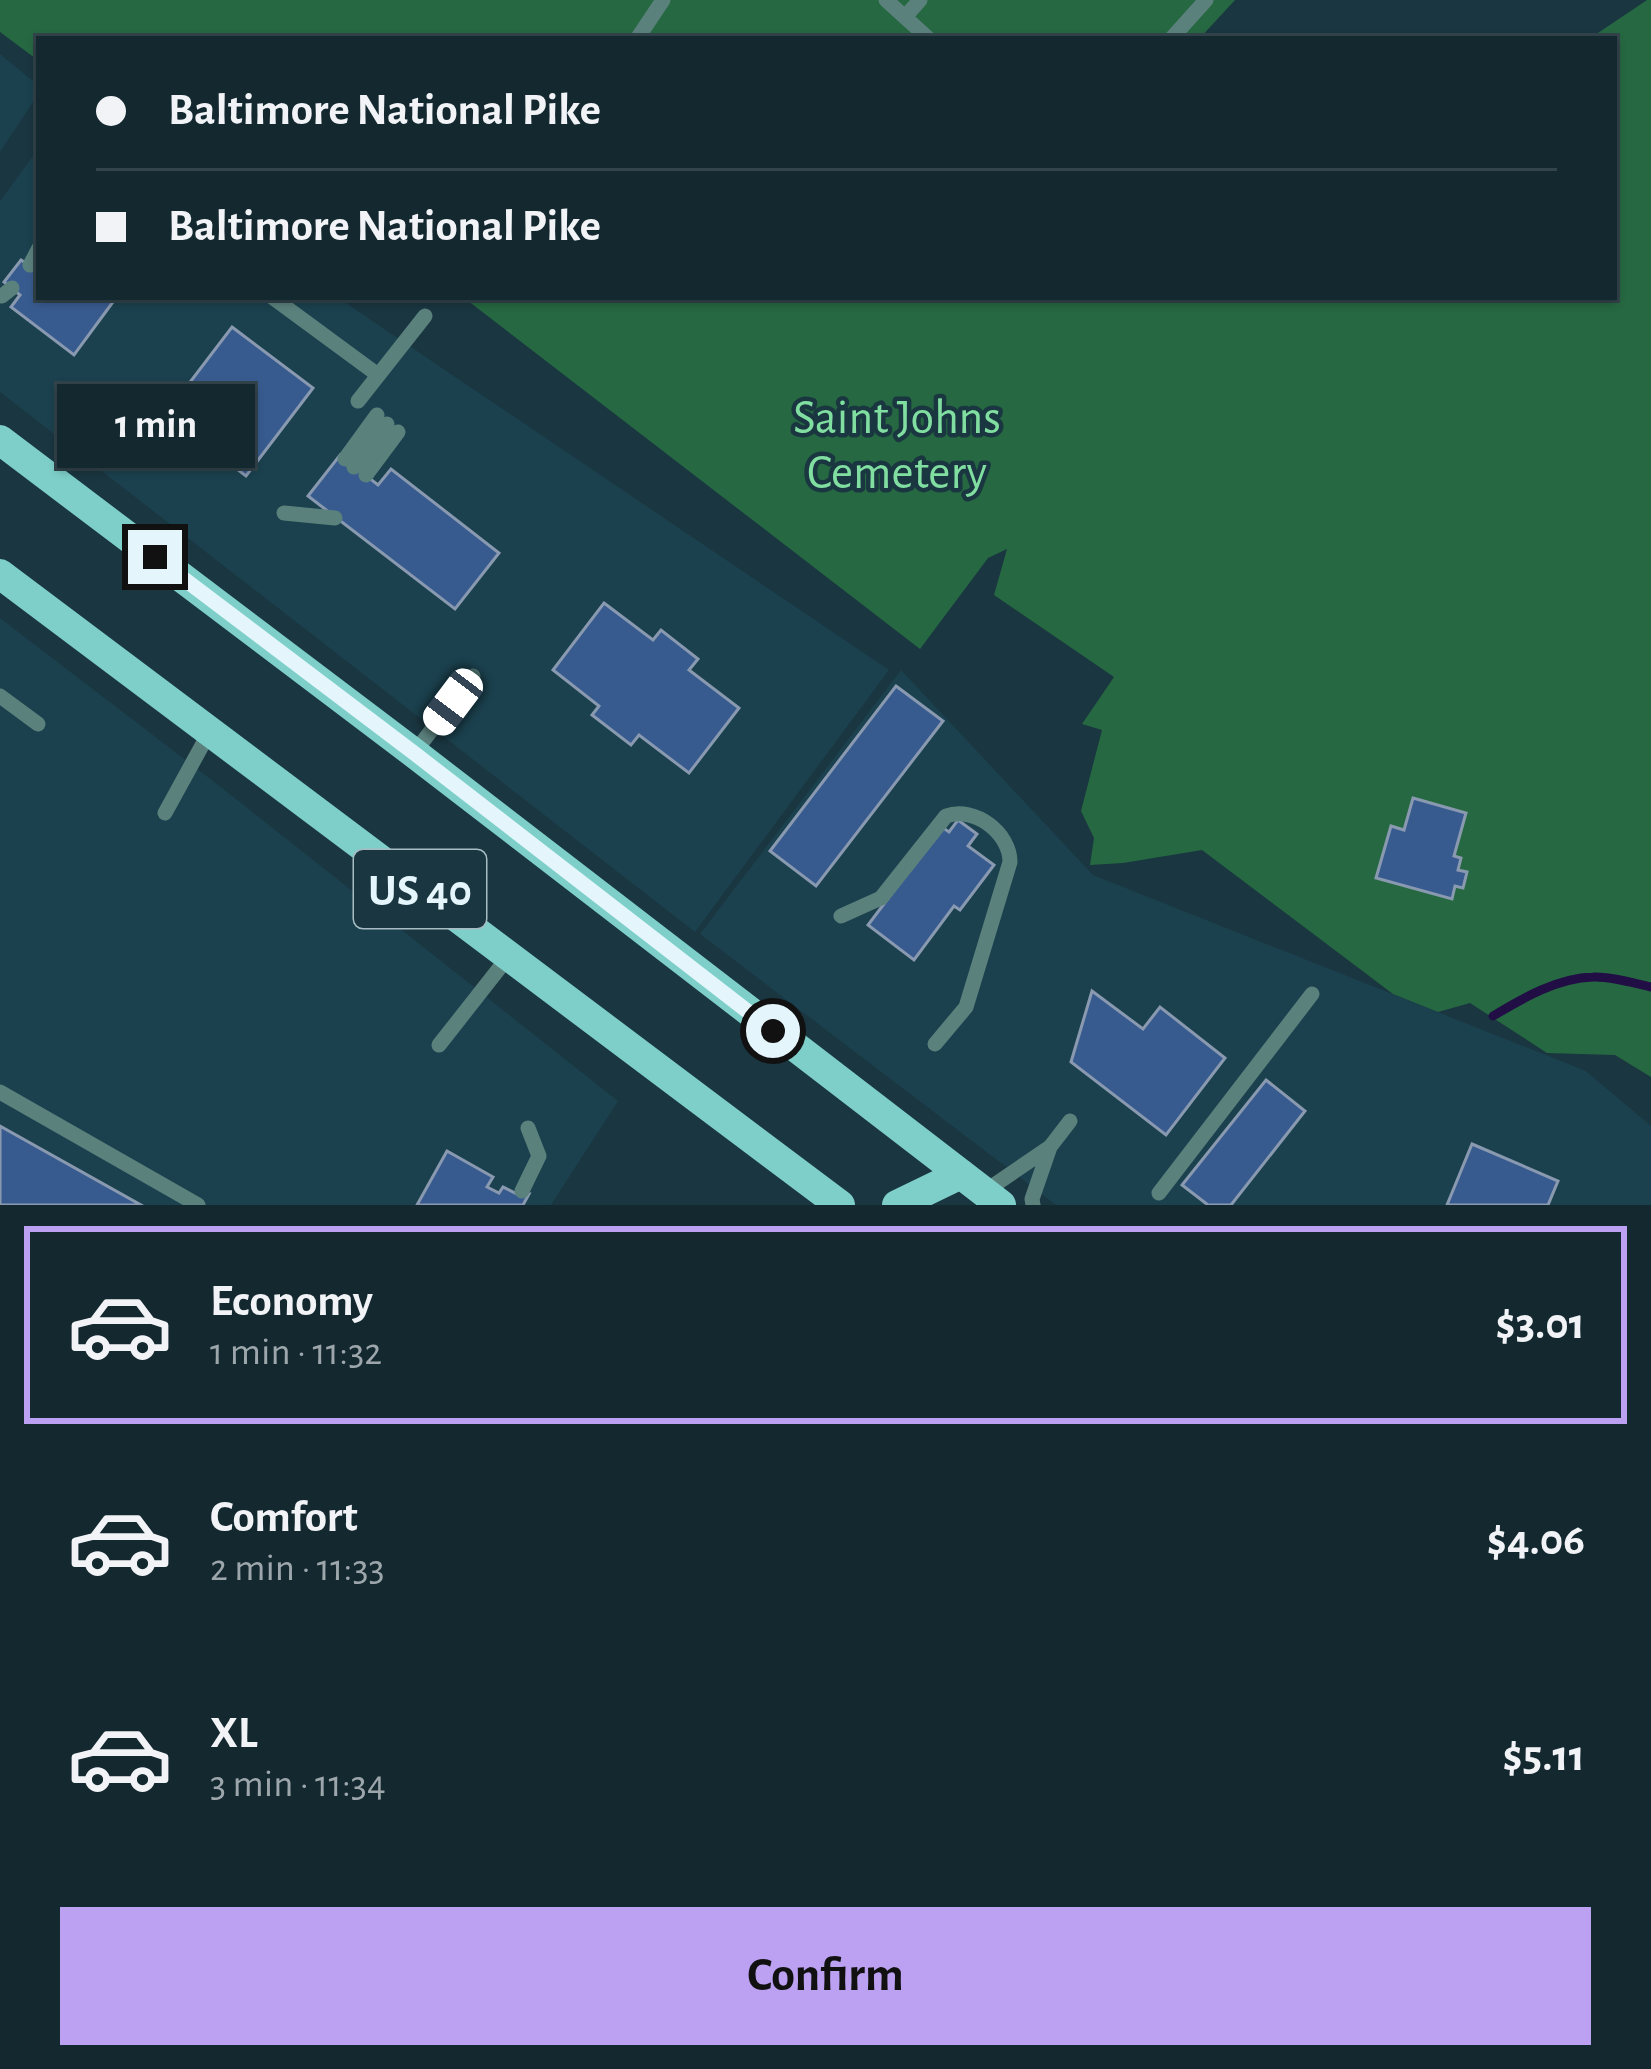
<!DOCTYPE html>
<html lang="en">
<head>
<meta charset="utf-8">
<style>
  :root { --surface:#142830; --page:#21343c; --text:#f1f3f6; --muted:#9da6ab; --line:#33444c; --accent:#bca0f2 }
  body { margin:0; font-family:"Alegreya Sans",sans-serif; background:var(--page); color:var(--text); height:100vh; display:flex; flex-direction:column; font-size:45px; white-space:nowrap }
  * { box-sizing:border-box; margin:0 }
  p { font-size:39px; color:var(--muted) }
  .icon { flex:none; width:66px; height:66px; fill:none; stroke:currentColor; stroke-width:2; stroke-linecap:round; stroke-linejoin:round }
  .map { position:relative; height:1205px; overflow:hidden }
  .drawer { display:flex; flex-direction:column; background:var(--surface); flex:1 }
  .drawer>* { flex:none }
  .banner { position:absolute; left:36px; top:36px; width:1581px; height:264px; border-radius:0px; box-shadow:0 3px 9px #0004,0 0 0 3px var(--line); display:grid; align-content:center; height:264px; padding:0 60px; background:var(--surface) }
  .end { position:absolute; width:54px; height:54px; margin:-27px; border:15px solid #e4f5fb; background:#111; box-shadow:0 0 0 6px #111 }
  .from { border-radius:50% }
  .bubble { position:absolute; height:84px; border-radius:0px; background:var(--surface); box-shadow:0 3px 9px #0004,0 0 0 3px var(--line); font-size:39px; font-weight:700; line-height:84px; text-align:center }
  .car { position:absolute; width:36px; height:72px; margin:-36px -18px; border-radius:15px; box-shadow:0 0 9px 3px #0007; background:linear-gradient(#fff 24%,#345 0 40%,#fff 0 76%,#345 0 86%,#fff 0) }
  .banner b { display:flex; align-items:center; gap:42px; height:114px; font-size:45px }
  .banner b+b { border-top:3px solid var(--line) }
  .banner i { width:30px; height:30px; background:var(--text) }
  ul { padding:21px 0 0; list-style:none }
  li { display:flex; align-items:center; gap:36px; height:198px; margin:0 24px 18px; padding:0 36px; border:6px solid transparent; border-radius:0px }
  li div { flex:1 }
  li b { display:block; font-size:45px }
  li em { font-style:normal; font-weight:700 }
  li.on { border-color:var(--accent) }
  li>.icon { width:108px; height:108px; stroke-width:1.5 }
  .action { display:flex; gap:24px; margin-top:auto; padding:24px 60px }
  .action a { flex:1; height:138px; border-radius:0px; background:var(--accent); color:#111; font-size:48px; font-weight:700; line-height:138px; text-align:center }
  .map>svg:first-child { display:block }
  .built { fill:#1b414e }
  .green { fill:#266841 }
  .lines { fill:none; stroke-linecap:round; stroke-linejoin:round }
  .stream { stroke:#210e44; stroke-width:9 }
  .building { fill:#385b8f; stroke:#8999b0; stroke-width:3 }
  .service { stroke:#5b817d; stroke-width:15 }
  .primary { stroke:#7ecfc9; stroke-width:30 }
  .route { stroke:#e4f5fb; stroke-width:15 }
  .labels { text-anchor:middle; stroke-width:9; stroke-linejoin:round; paint-order:stroke }
  .shield { fill:#1a3640; stroke:#a7bcc3; stroke-width:3 }
  .shield-label { font-size:45px; font-weight:bold; fill:#e4f5fb }
  .park-label { font-size:48px; fill:#81dea1; stroke:#1a3640 }
</style>
</head>
<body>
<div class="map">
<svg width="1651" height="1205" viewBox="0 0 1651 1205">
  <rect width="100%" height="100%" fill="#1a3640"/>
  <path class="built" d="M0,54l39,32v7l-39,59z
    M39,148v149h298l552,373 -194,262 -695,-540v-191z
    M0,618l217,166 401,317 -67,104h-551z
    M901,670l192,205 493,196 65,55v79h-595l-356,-271z"/>
  <path class="green" d="M0,0h1235l-36,39h-1160v22l-39,-29z
    M1647,0h4v1077l-36,-22 -68,-2 -77,-50 -32,9 -45,-18 -191,-144 -79,13 -33,2 4,-27 -13,-27 21,-81 -20,-6 32,-47 -120,-82 13,-46 -19,9 -68,91 -457,-352h1151v-258h-25z"/>
  <g class="lines">
    <path class="stream" d="M1493,1016c30,-18 64,-38 100,-39 18,-1 40,6 58,10"/>
  </g>
  <path class="building" d="M21,260l17,11 1,-1v27h68l6,5 -39,53 -63,-48 9,-12 -16,-13z
    M232,327l81,61 -67,88 -81,-61z
    M340,455l38,30 13,-16 108,84 -44,56 -147,-113z
    M604,603l49,37 8,-10 37,29 -9,11 50,38 -50,65 -50,-38 -8,10 -39,-30 7,-9 -46,-36z
    M896,686l47,35 -127,165 -46,-35z
    M1413,798l53,15 -12,43 7,2 -3,12 9,2 -4,16 -8,-2 -3,13 -76,-21 15,-52 13,4z
    M958,820l19,14 -9,12 26,19 -34,45 -6,-4 -40,54 -46,-35 74,-98 7,5z
    M1092,991l51,38 17,-22 65,51 -59,77 -95,-73z
    M1266,1080l39,31 -74,94h-23l-26,-20z
    M0,1126l141,79h-141z
    M1472,1144l86,37 -10,24h-101z
    M447,1151l46,26 -6,10 12,6 4,-6 14,7h12l-6,11h-106z"/>
  <g class="lines">
    <path class="service" d="M886,0l43,39
      M905,17l15,-17
      M637,39l26,-39
      M1171,39l35,-39
      M30,265l9,-17
      M2,296l10,-8
      M272,297l106,78
      M358,401l67,-85
      M345,459l32,-44
      M354,467l33,-43
      M366,475l32,-43
      M284,513l51,5
      M0,696l38,28
      M414,753l59,-77
      M165,813l45,-82
      M841,916l40,-18 65,-82c29,-10 64,17 64,46l-44,145 -31,37
      M439,1045l70,-89
      M0,1092l198,113
      M522,1191l17,-35 -11,-28
      M984,1192l66,-45
      M1159,1193l153,-199
      M1033,1205l-1,-6 18,-52 20,-26"/>
    <path class="primary" d="M0,440l414,313 587,452
      M0,574l840,631
      M897,1205l64,-31"/>
  </g>
  <g class="lines">
    <path class="route" d="M155,557l259,196 359,278"/>
  </g>
  <g class="labels">
    <rect class="shield" x="354" y="850" width="132" height="78" rx="9"/>
    <g class="shield-label">
      <text x="420" y="905">US 40</text>
    </g>
    <g class="park-label">
      <text x="897" y="433">Saint Johns<tspan x="897" dy="55">Cemetery</tspan></text>
    </g>
  </g>
</svg>
<i class="end from" style="left:773px;top:1031px"></i>
<i class="end" style="left:155px;top:557px"></i>
<div class="bubble" style="left:57px;top:384px;width:198px">1 min</div>
<i class="car" style="left:453px;top:702px;rotate:217deg"></i>
<div class="banner">
<b><i class="from"></i>Baltimore National Pike</b>
<b><i></i>Baltimore National Pike</b>
</div>
</div>
<section class="drawer">
<ul>
<li class="on"><svg class="icon" aria-label="car" viewBox="0 0 24 24"><path d="M5 17H2v-5l4-1 3-4h7l3 4 3 1v5h-3M9 17h6M6 11h13"/><circle cx="7" cy="17" r="2"/><circle cx="17" cy="17" r="2"/></svg><div><b>Economy</b><p>1 min · 11:32</p></div><em>$3.01</em></li>
<li><svg class="icon" aria-label="car" viewBox="0 0 24 24"><path d="M5 17H2v-5l4-1 3-4h7l3 4 3 1v5h-3M9 17h6M6 11h13"/><circle cx="7" cy="17" r="2"/><circle cx="17" cy="17" r="2"/></svg><div><b>Comfort</b><p>2 min · 11:33</p></div><em>$4.06</em></li>
<li><svg class="icon" aria-label="car" viewBox="0 0 24 24"><path d="M5 17H2v-5l4-1 3-4h7l3 4 3 1v5h-3M9 17h6M6 11h13"/><circle cx="7" cy="17" r="2"/><circle cx="17" cy="17" r="2"/></svg><div><b>XL</b><p>3 min · 11:34</p></div><em>$5.11</em></li>
</ul>
<div class="action"><a>Confirm</a></div>
</section>
</body>
</html>
